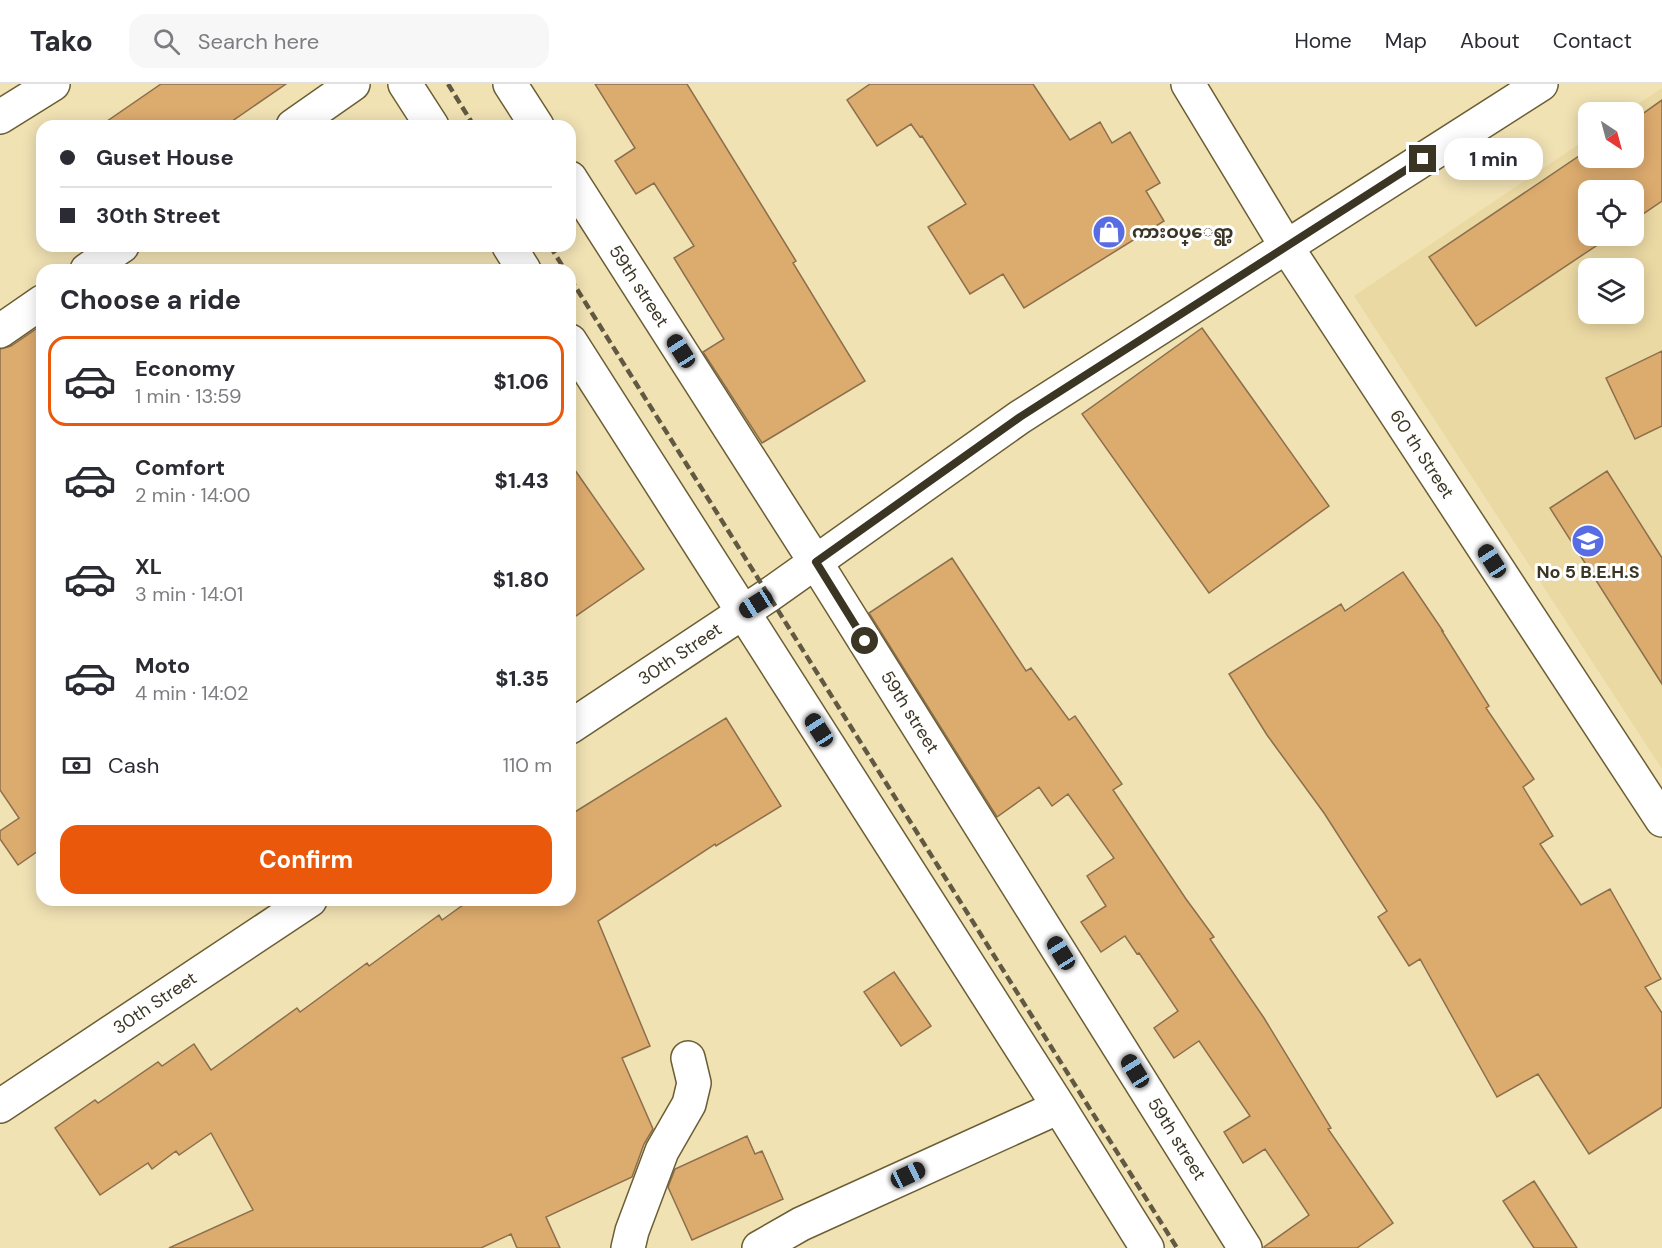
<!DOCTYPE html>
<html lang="en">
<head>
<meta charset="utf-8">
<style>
  :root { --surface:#fff; --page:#f7f7f7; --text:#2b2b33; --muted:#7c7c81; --line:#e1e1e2; --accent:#ea580c }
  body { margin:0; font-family:"DM Sans","Noto Sans Myanmar",sans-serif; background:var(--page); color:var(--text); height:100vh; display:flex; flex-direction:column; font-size:22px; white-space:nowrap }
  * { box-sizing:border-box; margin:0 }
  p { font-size:20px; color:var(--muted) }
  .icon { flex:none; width:33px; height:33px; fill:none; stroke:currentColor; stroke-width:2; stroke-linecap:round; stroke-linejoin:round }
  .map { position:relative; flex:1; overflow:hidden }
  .sheet { position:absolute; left:36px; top:180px; width:540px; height:642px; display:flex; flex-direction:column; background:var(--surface); border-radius:18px; box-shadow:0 3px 15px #0003 }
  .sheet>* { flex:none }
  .guide { position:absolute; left:36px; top:36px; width:540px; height:132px; border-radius:18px; box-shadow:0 3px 15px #0003; display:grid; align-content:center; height:132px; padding:0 24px; background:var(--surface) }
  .needle { width:39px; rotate:144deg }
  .tools { position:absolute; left:1578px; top:18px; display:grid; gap:12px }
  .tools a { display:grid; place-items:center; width:66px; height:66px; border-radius:12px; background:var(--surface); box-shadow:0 3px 15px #0003; font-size:30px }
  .end { position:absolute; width:27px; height:27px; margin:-14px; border:8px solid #3b3523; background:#fff; box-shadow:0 0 0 3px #fff }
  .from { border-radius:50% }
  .bubble { position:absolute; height:42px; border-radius:18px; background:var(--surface); box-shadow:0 3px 15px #0003; font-size:20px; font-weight:700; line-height:42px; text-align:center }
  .car { position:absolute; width:18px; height:36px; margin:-18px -9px; border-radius:8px; box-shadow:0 0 4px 2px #0007; background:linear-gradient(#222 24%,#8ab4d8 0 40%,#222 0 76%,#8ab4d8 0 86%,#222 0) }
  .guide b { display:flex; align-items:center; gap:21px; height:57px; font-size:22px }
  .guide b+b { border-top:2px solid var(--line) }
  .guide i { width:15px; height:15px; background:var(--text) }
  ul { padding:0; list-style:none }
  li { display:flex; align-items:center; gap:18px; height:90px; margin:0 12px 9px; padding:0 12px; border:3px solid transparent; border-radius:18px }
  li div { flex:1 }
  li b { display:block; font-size:22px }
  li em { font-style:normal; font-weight:700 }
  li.on { border-color:var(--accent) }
  li>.icon { width:54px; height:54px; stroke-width:1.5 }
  h2 { padding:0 24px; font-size:27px; line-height:72px }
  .pay { display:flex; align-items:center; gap:15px; height:66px; padding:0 24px; font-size:22px }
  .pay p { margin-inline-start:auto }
  .button { display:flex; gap:12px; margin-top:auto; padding:12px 24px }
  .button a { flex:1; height:69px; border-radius:18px; background:var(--accent); color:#fff; font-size:24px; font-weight:700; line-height:69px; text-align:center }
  header { display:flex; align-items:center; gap:36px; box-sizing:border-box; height:84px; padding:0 30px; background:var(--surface); border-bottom:2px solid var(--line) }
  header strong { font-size:28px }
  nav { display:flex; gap:33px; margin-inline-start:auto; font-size:21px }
  .search { width:420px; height:54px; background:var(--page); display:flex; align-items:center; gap:15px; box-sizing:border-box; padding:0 21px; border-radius:18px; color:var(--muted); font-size:22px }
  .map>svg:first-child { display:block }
  .built { fill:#ebd9a3; fill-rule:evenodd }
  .building { fill:#dcab6e; stroke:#8c6f4c; stroke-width:1.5 }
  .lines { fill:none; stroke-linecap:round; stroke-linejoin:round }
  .minor-casing { stroke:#6b5e34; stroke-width:36 }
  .secondary-casing { stroke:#6b5e34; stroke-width:36 }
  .minor { stroke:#fff; stroke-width:33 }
  .secondary { stroke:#fff; stroke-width:33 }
  .rail { stroke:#615941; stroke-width:4.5; stroke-dasharray:9 4.5; stroke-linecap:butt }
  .route { stroke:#3b3523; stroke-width:8 }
  .labels { text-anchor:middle; stroke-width:6; stroke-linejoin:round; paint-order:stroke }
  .poi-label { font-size:18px; font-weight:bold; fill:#3b3523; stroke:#fff; text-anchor:start }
  .street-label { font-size:18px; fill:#3b3523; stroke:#fff }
</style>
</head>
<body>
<header>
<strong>Tako</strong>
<div class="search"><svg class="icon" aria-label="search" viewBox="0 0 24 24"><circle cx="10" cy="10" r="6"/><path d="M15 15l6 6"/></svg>Search here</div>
<nav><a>Home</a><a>Map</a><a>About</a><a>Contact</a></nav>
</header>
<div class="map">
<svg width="1662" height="1164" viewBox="0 0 1662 1164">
  <rect width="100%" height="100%" fill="#f1e2b4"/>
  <path class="built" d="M1662,4v681l-308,-473 234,-158v20h46v-46h-8zM1588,106h46v46h-46zM1588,184h46v46h-46z"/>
  <path class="building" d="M161,0h125l-61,42h-125z
    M595,0h92l109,177 -3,2 72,118 -103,62 -59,-91 21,-13 -50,-81 20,-12 -40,-63 -18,11 -21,-33 20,-13z
    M870,0h163l37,56 30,-18 12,21 18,-11 30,51 -14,8 18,30 -140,87 -21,-34 -33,20 -42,-67 38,-23 -44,-68 -2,1 -9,-13 -34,22 -30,-46z
    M1662,16v101l-28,19v-30h-46v46h23l-135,90 -47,-69 159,-107v8h46v-38z
    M42,241v525l-1,-1 -23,16 -18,-26v-8l19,-13 -19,-28v-441l11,-3z
    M1202,244l127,178 -120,87 -127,-179z
    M1662,267v75l-27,13 -29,-61z
    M570,379l74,106 -74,51z
    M1607,387l55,87v126l-112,-176z
    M952,474l74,113 5,-3 38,52 6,-4 47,68 -9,6 73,109 28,38 -4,2 54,79 67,110 -3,1 65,94 -36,25h-93v-1l45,-32 -44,-66 -22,14 -19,-31 26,-16 -51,-75 -25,17 -20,-30 24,-17 -39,-58 -2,1 -12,-18 -24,16 -20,-30 25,-16 -19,-30 27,-18 -46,-64 -16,12 -13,-19 -42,30 -128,-204z
    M1403,488l40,59h-1l47,75 -3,2 48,71 -11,8 30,49 -13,8 41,61 29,-16 51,90 -16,8 17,26v94l-73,47 -51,-80 -41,23 -77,-138 -11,7 -31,-49 9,-6 -63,-98 -57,-78 -38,-61 112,-70 4,7z
    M726,634l55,88 -65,40 -1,-2 -117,77 52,125 -28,12 31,71 -9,15 -12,33 -86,40 14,31h-43l-6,-14 -30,14h-312l84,-38 -42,-77 -32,22 -3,-4 -24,18 -4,-6 -48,32 -45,-67 40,-28 3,3 60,-41 4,4 32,-22 17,26 86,-62 3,4 67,-49 2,3 70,-51 3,5 28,-20h100v-85z
    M894,888l37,54 -30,20 -37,-54z
    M747,1052l8,18 7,-3 21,48 -91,41 -24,-53 7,-18z
    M1534,1097l43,67h-43l-31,-47z"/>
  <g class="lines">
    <g class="minor-casing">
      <path id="minor" d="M405,0l27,42
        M510,0l27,42
        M1188,0l98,162 376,574
        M0,33l53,-33
        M293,42l60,-42
        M570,94l246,385 429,685
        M509,162l15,24
        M87,186l35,-24
        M0,247l42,-29
        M570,257l489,766 88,141
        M628,1164l4,-17 30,-80 27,-47 5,-21 -6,-25
        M759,1164l42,-24 258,-117"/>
    </g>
    <g class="secondary-casing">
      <path id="secondary" d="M570,643l199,-132 251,-178 521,-333
        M0,1022l310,-206"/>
    </g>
    <use href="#minor" class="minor"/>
    <use href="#secondary" class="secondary"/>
    <path class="rail" d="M448,0l26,42
      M550,162l15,24
      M570,194l607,970"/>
  </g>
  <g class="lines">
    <path class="route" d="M865,557l-49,-79 204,-145 403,-258"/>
  </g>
  <defs>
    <g id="shop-disc" transform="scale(1.725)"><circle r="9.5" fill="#586de3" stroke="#fff"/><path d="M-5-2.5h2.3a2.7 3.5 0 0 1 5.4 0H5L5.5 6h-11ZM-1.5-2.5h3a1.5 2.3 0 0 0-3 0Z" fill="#fff"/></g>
    <g id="school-disc" transform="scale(1.725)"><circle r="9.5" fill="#586de3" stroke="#fff"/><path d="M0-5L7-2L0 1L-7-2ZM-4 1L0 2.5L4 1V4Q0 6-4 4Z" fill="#fff"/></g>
  </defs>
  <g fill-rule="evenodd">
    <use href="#shop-disc" x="1109" y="148"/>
    <use href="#school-disc" x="1588" y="457"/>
  </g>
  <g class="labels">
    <g class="poi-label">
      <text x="1132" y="154">ကားဝပ္ေရွာ့</text>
      <text x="1588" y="494" text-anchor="middle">No 5 B.E.H.S</text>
    </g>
    <g class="street-label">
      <text transform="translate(639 202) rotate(57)" y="6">59th street</text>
      <text transform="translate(1422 370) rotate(57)" y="6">60 th Street</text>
      <text transform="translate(680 570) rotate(-34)" y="6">30th Street</text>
      <text transform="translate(910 628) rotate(58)" y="6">59th street</text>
      <text transform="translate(155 919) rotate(-34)" y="6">30th Street</text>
      <text transform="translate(1177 1055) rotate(58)" y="6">59th street</text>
    </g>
  </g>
</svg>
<div class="tools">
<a><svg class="needle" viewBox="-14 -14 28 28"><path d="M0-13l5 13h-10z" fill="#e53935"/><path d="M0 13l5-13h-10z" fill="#7c7c81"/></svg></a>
<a><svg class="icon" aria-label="locate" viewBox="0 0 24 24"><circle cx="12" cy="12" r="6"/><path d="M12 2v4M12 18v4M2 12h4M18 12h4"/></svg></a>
<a><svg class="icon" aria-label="layers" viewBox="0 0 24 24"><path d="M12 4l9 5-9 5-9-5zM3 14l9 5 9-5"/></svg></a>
</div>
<i class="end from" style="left:865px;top:557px"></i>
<i class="end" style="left:1423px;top:75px"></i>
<div class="bubble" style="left:1444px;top:54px;width:99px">1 min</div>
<i class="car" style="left:681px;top:267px;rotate:327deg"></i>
<i class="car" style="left:1492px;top:477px;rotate:327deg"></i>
<i class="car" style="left:756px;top:520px;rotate:238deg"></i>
<i class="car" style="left:819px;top:646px;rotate:327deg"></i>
<i class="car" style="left:1061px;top:869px;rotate:328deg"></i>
<i class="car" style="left:1135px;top:987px;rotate:328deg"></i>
<i class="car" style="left:908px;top:1091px;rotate:65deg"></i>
<div class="guide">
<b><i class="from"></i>Guset House</b>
<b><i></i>30th Street</b>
</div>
<section class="sheet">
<h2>Choose a ride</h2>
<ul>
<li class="on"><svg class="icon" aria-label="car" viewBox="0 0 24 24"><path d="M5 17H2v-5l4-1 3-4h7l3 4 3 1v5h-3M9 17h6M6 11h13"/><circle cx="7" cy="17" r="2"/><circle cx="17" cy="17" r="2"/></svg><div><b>Economy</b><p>1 min · 13:59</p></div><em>$1.06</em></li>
<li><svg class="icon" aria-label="car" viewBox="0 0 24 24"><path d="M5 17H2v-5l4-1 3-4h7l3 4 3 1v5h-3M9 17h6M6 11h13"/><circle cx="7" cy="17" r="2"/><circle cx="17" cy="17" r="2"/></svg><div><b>Comfort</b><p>2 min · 14:00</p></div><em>$1.43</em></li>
<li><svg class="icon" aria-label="car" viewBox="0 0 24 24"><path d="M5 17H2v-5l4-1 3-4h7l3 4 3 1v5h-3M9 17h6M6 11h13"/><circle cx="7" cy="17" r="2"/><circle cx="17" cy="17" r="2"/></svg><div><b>XL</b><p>3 min · 14:01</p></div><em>$1.80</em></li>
<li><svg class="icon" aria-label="car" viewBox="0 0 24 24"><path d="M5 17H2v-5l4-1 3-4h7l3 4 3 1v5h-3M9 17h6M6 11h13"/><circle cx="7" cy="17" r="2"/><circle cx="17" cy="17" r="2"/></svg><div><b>Moto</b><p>4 min · 14:02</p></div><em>$1.35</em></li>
</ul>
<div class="pay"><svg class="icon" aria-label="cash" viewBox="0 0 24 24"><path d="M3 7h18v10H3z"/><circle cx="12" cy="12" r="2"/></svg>Cash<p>110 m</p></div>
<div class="button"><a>Confirm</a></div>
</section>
</div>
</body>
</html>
